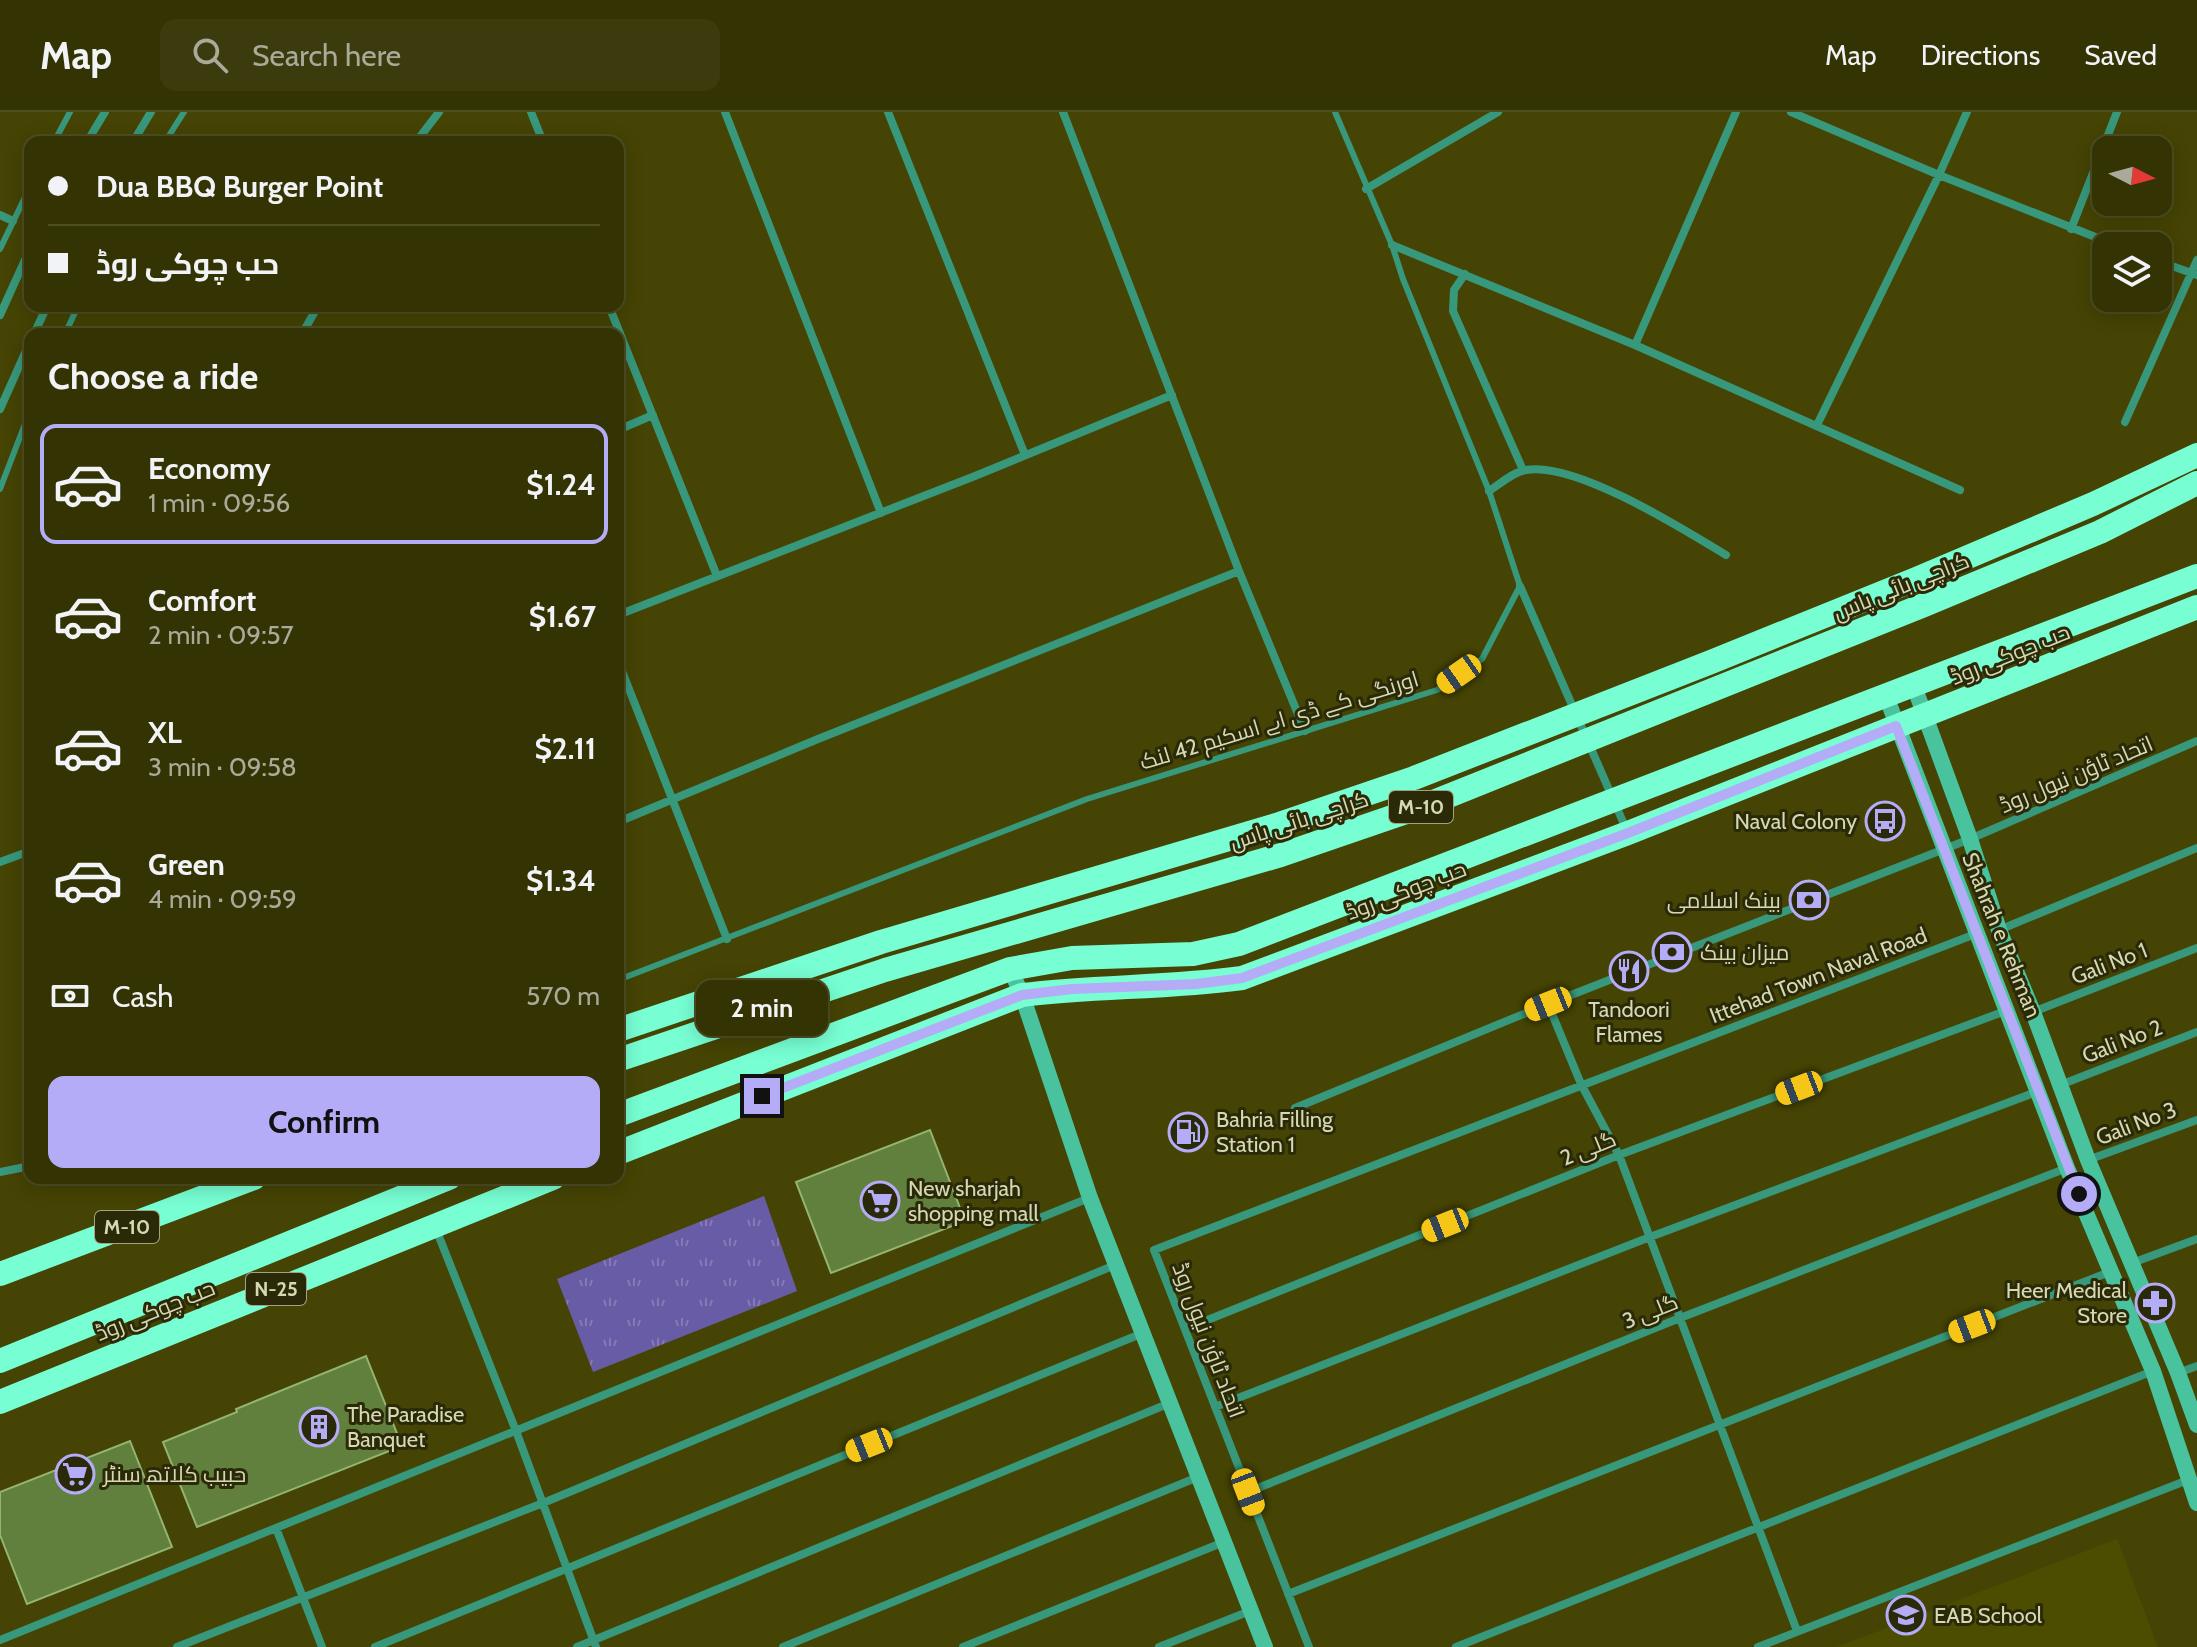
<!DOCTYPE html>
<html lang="en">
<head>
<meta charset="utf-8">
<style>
  :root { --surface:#343303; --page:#3c3b0d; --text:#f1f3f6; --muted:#a9aa9a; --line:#4e4e25; --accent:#b5acf8 }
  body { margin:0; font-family:Cabin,Cairo,sans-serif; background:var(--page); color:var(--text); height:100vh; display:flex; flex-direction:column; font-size:30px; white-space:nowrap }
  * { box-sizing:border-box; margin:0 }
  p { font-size:26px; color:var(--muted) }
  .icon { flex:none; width:44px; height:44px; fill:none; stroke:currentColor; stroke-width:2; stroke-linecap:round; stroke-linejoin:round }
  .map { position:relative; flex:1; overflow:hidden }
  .sheet { position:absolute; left:24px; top:216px; width:600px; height:856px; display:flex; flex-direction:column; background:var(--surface); border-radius:16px; box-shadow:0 4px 20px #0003,0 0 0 2px var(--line) }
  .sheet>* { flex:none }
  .top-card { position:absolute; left:24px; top:24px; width:600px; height:176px; border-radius:16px; box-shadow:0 4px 20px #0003,0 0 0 2px var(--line); display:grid; align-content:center; height:176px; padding:0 24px; background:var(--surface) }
  .needle { width:52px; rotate:96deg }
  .tools { position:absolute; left:2092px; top:24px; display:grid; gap:16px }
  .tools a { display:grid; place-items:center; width:80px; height:80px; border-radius:16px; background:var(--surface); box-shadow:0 4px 20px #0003,0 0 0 2px var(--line); font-size:40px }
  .end { position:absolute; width:36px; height:36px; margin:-18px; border:10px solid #b5acf8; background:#111; box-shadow:0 0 0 4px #111 }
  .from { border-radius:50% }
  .bubble { position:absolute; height:56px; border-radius:16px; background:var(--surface); box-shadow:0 4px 20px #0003,0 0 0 2px var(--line); font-size:26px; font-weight:800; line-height:56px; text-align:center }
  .car { position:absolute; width:24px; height:48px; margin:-24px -12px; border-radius:10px; box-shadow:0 0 6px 2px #0007; background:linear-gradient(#f5c518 24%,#345 0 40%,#f5c518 0 76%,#345 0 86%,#f5c518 0) }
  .top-card b { display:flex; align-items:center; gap:28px; height:76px; font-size:30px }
  .top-card b+b { border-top:2px solid var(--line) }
  .top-card i { width:20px; height:20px; background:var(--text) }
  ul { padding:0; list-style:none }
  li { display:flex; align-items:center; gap:24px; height:120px; margin:0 16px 12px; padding:0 8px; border:4px solid transparent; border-radius:16px }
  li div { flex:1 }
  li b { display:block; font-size:30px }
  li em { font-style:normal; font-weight:800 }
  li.on { border-color:var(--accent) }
  li>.icon { width:72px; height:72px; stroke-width:1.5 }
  h2 { padding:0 24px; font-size:36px; line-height:96px }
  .pay { display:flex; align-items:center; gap:20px; height:88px; padding:0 24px; font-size:30px }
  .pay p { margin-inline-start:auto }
  .cta { display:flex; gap:16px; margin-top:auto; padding:16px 24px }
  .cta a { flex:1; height:92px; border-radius:16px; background:var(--accent); color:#111; font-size:32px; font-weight:800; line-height:92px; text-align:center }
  header { display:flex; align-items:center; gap:48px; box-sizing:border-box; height:112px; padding:0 40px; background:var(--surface); border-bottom:2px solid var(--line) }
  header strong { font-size:38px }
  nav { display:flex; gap:44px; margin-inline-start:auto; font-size:28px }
  .search { width:560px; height:72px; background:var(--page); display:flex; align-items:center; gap:20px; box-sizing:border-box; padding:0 28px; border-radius:16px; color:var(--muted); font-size:30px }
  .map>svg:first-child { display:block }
  .built { fill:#4d4d02 }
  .grass { fill:url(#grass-tufts) }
  .building { fill:#617f3d; stroke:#94b571; stroke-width:2 }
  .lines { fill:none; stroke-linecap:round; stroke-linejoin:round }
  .lane { stroke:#38987b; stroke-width:6 }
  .street { stroke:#38987b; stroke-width:8 }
  .secondary { stroke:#48c39e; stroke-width:16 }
  .highway { stroke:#77fed2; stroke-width:24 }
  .route { stroke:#b5acf8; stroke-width:10 }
  .labels { text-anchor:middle; stroke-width:6; stroke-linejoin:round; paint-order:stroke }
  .shield { fill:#2a2a09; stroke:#a2a47f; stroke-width:2 }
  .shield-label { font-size:20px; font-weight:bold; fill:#d6d8b2 }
  .street-label { font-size:22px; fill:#d6d8b2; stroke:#2a2a09 }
  .poi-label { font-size:22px; fill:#d6d8b2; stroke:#2a2a09; text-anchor:start }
</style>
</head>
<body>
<header>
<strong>Map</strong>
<div class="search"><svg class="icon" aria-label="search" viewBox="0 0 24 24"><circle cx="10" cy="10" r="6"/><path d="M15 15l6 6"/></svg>Search here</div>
<nav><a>Map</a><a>Directions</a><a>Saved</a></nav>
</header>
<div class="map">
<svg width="2197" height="1535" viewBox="0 0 2197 1535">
  <defs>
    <pattern id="grass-tufts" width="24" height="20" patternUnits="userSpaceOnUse" patternTransform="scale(2)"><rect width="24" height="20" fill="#695ca7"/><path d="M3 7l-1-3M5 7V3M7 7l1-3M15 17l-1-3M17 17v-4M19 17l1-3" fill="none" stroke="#857ab4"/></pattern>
  </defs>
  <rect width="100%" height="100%" fill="#454404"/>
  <path class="built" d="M2117,1427l41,108h-321z"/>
  <path class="grass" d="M764,1084l33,95 -204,81 -36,-93z"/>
  <path class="building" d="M930,1018l35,91 -134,52 -35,-91z
    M366,1244l36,90 -205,81 -34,-85 74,-30 -1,-3z
    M130,1329l42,106 -145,57 -27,-69v-43z"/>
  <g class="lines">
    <path class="lane" d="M54,30l16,-30
      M165,30l19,-30
      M0,137l30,-62
      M65,222l13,-28
      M0,377l30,-78
      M618,868l469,-181 350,-109 45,-31 38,-73 -31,-95 -86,-212 -11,-34 -57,-133"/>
    <path class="street" d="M531,0l12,30
      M725,0l156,401
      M888,0l137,343
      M1063,0l176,459 66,160
      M1791,0l148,63 179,71
      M87,30l18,-30
      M133,30l18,-30
      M416,30l23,-30
      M1366,77l132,-77
      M0,103l13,6
      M2071,117l46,-117
      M1392,133l243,100 325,145
      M2158,149l39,14
      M1465,162l-11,16 -1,21 70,159
      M609,194l108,270
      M0,203l30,-66
      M34,222l13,-28
      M302,222l16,-28
      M1635,233l101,-233
      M0,297l30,-67
      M2125,310l72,-162
      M1817,313l122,-250 28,-63
      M618,318l35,-15
      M1489,379c11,-7 24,-19 37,-21 49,-9 157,59 200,85
      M1520,474l107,245
      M618,503l357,-139 197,-81
      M618,549l109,278
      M618,710l200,-83 421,-168
      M0,750l30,-11
      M1999,818l198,-82
      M1548,892l33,80 38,71 178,476
      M2033,900l164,-64
      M2060,973l137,-53
      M1295,996l253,-104 422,-165 227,-98
      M2088,1048l109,-40
      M0,1060l30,-6
      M436,1117l80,202 80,216
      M2132,1151l65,-24
      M1185,1217l434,-174 389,-145
      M2178,1261l19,-7
      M1215,1295l435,-170 389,-146
      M1248,1380l432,-174 387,-150
      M276,1416l46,119
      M1288,1482l824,-323
      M0,1528l1089,-442
      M177,1535l366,-144 572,-238
      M375,1535l768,-314
      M577,1535l593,-244
      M783,1535l415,-170
      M963,1535l261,-105
      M1159,1535l91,-36
      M1309,1535l-155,-397 824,-317
      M1456,1535l697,-276
      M1758,1535l430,-167"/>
    <path class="secondary" d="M1914,574l56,153 29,91 34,82 55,148 90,213 19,52
      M1886,584l181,472 86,203 44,132
      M1010,857l12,26 68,203 175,449"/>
    <path class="highway" d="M618,918l263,-88 395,-117 138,-47 297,-116 205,-83 177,-75 104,-49
      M618,948l267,-90 396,-115 140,-48 503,-202 176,-73 97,-49
      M618,1003l392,-146 62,-11 121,-4 46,-10 958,-368
      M618,1041l404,-158c73,-9 147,-7 220,-17l386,-145 569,-226
      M0,1162l254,-96
      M0,1249l449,-183
      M0,1290l553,-224"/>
  </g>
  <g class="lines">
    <path class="route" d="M762,984l260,-101 50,-6 124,-5 46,-6 386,-145 268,-107 183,468"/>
  </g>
  <defs>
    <g id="bus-ring" transform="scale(2)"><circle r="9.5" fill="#2a2a09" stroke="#b5acf8" stroke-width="1.5"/><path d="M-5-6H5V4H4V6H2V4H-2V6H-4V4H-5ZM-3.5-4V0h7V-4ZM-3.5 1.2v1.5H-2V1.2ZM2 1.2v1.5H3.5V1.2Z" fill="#b5acf8"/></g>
    <g id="bank-ring" transform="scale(2)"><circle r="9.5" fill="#2a2a09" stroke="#b5acf8" stroke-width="1.5"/><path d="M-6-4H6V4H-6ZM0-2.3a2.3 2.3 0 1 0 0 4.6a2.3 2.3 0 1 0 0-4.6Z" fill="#b5acf8"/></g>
    <g id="restaurant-ring" transform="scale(2)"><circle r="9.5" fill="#2a2a09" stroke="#b5acf8" stroke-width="1.5"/><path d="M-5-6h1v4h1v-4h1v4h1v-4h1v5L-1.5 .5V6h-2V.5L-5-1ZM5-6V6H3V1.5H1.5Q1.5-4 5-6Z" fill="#b5acf8"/></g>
    <g id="fuel-ring" transform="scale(2)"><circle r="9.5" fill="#2a2a09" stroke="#b5acf8" stroke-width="1.5"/><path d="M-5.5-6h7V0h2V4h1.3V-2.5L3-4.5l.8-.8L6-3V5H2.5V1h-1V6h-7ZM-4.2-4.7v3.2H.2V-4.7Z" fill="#b5acf8"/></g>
    <g id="supermarket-ring" transform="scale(2)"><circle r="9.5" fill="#2a2a09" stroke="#b5acf8" stroke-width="1.5"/><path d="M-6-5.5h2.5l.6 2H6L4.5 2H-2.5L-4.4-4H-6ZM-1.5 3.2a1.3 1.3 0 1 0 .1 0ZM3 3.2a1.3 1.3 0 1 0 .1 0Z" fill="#b5acf8"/></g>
    <g id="pharmacy-ring" transform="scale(2)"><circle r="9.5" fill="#2a2a09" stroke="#b5acf8" stroke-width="1.5"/><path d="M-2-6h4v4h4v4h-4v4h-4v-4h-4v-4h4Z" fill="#b5acf8"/></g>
    <g id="building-ring" transform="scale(2)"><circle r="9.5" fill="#2a2a09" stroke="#b5acf8" stroke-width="1.5"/><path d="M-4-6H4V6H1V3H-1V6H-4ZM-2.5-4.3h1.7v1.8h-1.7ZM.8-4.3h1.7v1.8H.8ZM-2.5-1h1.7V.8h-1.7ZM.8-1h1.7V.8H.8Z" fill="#b5acf8"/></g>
    <g id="school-ring" transform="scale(2)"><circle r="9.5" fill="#2a2a09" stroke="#b5acf8" stroke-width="1.5"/><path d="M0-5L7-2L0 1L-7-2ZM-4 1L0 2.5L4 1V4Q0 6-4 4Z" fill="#b5acf8"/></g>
  </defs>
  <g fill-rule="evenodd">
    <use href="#bus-ring" x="1885" y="709"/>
    <use href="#bank-ring" x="1809" y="788"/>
    <use href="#bank-ring" x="1672" y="840"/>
    <use href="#restaurant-ring" x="1629" y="859"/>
    <use href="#fuel-ring" x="1188" y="1020"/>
    <use href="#supermarket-ring" x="880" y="1089"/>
    <use href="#pharmacy-ring" x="2155" y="1191"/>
    <use href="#building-ring" x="319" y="1315"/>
    <use href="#supermarket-ring" x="75" y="1362"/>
    <use href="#school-ring" x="1906" y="1503"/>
  </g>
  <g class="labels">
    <g class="shield">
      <rect x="1389" y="679" width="64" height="32" rx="6"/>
      <rect x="95" y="1099" width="64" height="32" rx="6"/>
      <rect x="246" y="1161" width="60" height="32" rx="6"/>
    </g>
    <g class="shield-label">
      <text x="1421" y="702">M-10</text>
      <text x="127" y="1122">M-10</text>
      <text x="276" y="1184">N-25</text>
    </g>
    <g class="street-label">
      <text transform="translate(1901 474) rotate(-22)" y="8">کراچی بائی پاس</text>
      <text transform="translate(2010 542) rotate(-22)" y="8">حب چوکی روڈ</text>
      <text transform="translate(1279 608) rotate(-17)" y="8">اورنگی کے ڈی اے اسکیم 42 لنک</text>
      <text transform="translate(2076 662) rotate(-23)" y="8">اتحاد ٹاؤن نیول روڈ</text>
      <text transform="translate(1299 708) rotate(-18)" y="8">کراچی بائی پاس</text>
      <text transform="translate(1406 778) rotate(-21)" y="8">حب چوکی روڈ</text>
      <text transform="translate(2002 823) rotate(68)" y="8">Shahrah e Rehman</text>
      <text transform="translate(2109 851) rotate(-21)" y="8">Gali No 1</text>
      <text transform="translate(1818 863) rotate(-21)" y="8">Ittehad Town Naval Road</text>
      <text transform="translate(2122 929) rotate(-21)" y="8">Gali No 2</text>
      <text transform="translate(2136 1011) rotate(-21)" y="8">Gali No 3</text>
      <text transform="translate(1588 1036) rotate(-22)" y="8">گلی 2</text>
      <text transform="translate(155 1198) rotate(-22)" y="8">حب چوکی روڈ</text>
      <text transform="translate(1650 1199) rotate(-22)" y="8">گلی 3</text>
      <text transform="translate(1209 1228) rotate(69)" y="8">اتحاد ٹاؤن نیول روڈ</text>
    </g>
    <g class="poi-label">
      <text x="1857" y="717" text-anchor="end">Naval Colony</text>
      <text x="1781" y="796" text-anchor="end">بینک اسلامی</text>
      <text x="1700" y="848">میزان بینک</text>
      <text x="1629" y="905" text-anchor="middle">Tandoori<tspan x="1629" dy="25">Flames</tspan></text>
      <text x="1216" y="1015">Bahria Filling<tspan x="1216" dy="25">Station 1</tspan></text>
      <text x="908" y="1084">New sharjah<tspan x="908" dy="25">shopping mall</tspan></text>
      <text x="2127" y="1186" text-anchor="end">Heer Medical<tspan x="2127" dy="25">Store</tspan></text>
      <text x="347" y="1310">The Paradise<tspan x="347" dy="25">Banquet</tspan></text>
      <text x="103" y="1370">حبیب کلاتھ سنٹر</text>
      <text x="1934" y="1511">EAB School</text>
    </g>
  </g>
</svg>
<div class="tools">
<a><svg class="needle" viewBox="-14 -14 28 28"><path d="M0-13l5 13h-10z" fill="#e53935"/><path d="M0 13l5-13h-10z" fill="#a9aa9a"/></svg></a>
<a><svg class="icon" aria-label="layers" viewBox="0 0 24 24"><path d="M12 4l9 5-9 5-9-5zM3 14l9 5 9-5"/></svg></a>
</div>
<i class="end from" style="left:2079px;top:1082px"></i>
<i class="end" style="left:762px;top:984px"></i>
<div class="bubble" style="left:696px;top:868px;width:132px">2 min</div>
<i class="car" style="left:1459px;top:562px;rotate:235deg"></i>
<i class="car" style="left:1548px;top:892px;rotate:248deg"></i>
<i class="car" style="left:1799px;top:976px;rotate:249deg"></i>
<i class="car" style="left:1445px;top:1113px;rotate:248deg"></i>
<i class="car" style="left:1972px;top:1214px;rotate:249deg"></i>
<i class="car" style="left:869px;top:1333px;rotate:248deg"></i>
<i class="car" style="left:1248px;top:1380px;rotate:159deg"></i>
<div class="top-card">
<b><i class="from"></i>Dua BBQ Burger Point</b>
<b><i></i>حب چوکی روڈ</b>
</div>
<section class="sheet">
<h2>Choose a ride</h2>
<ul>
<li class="on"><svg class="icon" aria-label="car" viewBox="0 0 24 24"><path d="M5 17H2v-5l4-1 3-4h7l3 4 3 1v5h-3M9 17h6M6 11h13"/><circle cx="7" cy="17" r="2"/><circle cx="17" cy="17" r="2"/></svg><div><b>Economy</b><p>1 min · 09:56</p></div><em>$1.24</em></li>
<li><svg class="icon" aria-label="car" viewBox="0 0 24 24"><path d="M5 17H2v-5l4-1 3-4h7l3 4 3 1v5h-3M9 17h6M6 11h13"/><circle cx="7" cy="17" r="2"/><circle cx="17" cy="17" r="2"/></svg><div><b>Comfort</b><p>2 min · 09:57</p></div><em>$1.67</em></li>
<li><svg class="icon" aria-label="car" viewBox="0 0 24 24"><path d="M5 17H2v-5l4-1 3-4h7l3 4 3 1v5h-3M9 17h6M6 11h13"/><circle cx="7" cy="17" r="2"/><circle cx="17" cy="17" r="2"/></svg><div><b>XL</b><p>3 min · 09:58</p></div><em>$2.11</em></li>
<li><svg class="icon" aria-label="car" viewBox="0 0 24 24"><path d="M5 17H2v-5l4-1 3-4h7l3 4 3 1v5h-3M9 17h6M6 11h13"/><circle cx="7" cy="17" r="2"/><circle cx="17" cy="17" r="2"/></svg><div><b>Green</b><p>4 min · 09:59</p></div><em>$1.34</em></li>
</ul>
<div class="pay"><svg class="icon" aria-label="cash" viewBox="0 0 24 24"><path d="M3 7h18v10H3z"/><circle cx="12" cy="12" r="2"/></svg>Cash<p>570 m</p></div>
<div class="cta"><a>Confirm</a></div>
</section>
</div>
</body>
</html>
